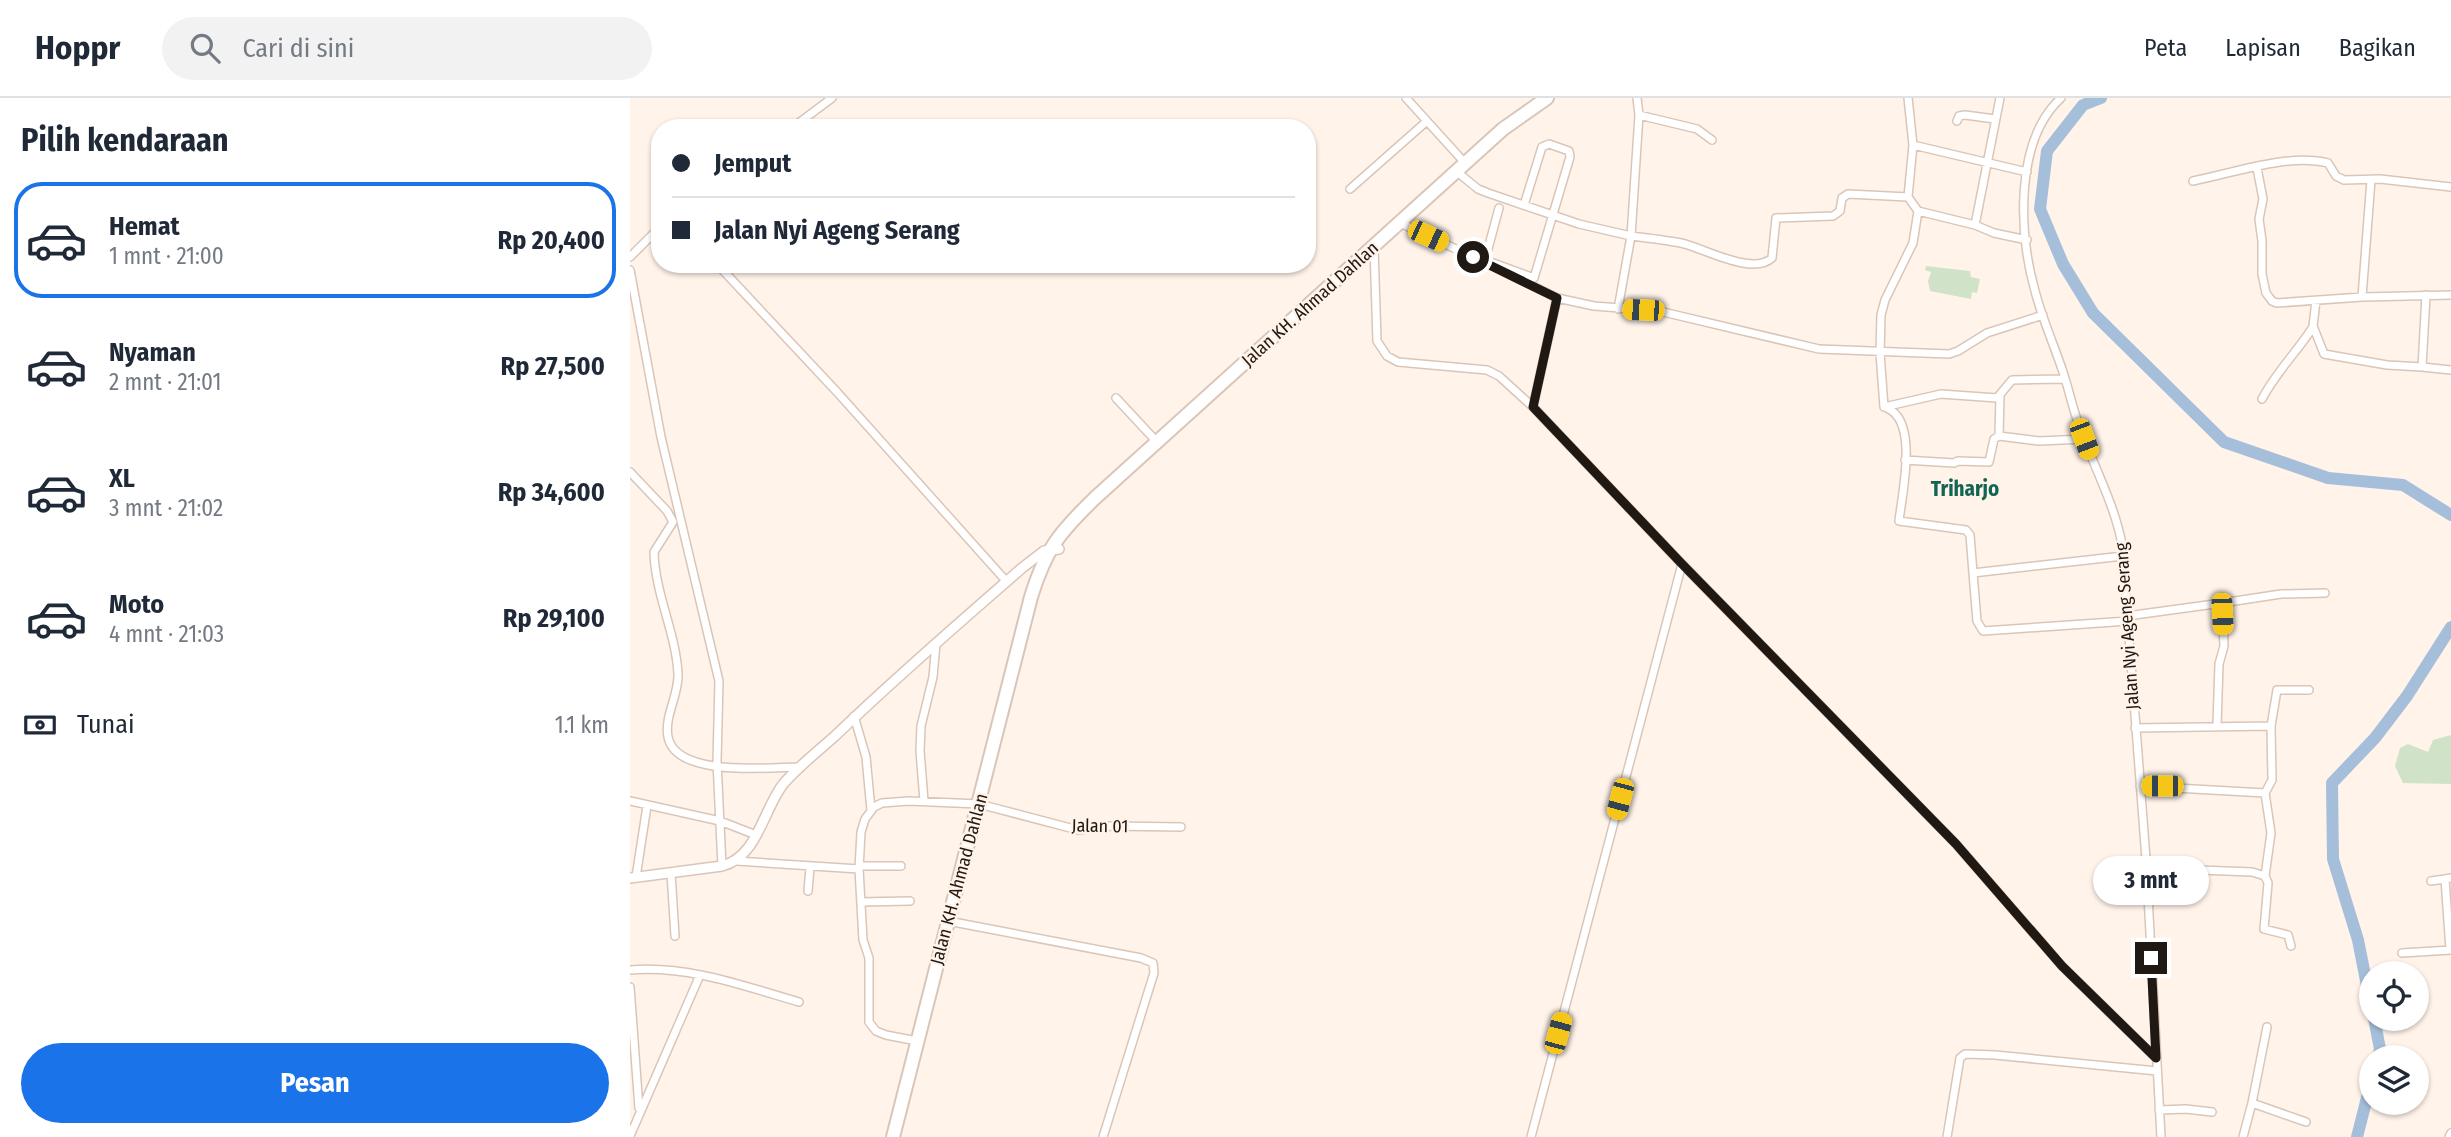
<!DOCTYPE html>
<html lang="id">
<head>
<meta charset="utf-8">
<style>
  :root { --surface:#fff; --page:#f2f2f3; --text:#1f2937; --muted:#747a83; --line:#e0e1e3; --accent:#1a73e8 }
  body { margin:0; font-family:"Fira Sans Condensed",sans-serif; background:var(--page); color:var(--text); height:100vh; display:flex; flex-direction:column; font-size:26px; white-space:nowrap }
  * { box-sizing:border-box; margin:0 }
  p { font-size:23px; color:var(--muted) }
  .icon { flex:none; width:38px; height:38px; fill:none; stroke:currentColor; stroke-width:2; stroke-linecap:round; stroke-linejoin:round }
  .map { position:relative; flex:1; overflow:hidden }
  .drawer { display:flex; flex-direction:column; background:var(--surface); width:630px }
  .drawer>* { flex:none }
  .banner { position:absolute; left:21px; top:21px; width:665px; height:154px; border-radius:28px; box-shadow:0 2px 5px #0004; display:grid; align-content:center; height:154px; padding:0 21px; background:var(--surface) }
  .buttons { position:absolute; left:1729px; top:863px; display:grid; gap:14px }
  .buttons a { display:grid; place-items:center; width:70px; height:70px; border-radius:50%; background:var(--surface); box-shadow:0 2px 5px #0004; font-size:35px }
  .end { position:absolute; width:32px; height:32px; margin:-16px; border:9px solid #1f1813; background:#fff; box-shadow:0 0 0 4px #fff }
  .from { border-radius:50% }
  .bubble { position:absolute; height:49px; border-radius:24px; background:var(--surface); box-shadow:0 2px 5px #0004; font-size:23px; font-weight:700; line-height:49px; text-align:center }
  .car { position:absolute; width:21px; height:42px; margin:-21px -10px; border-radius:9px; box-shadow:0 0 5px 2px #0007; background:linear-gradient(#f5c518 24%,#345 0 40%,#f5c518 0 76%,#345 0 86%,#f5c518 0) }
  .banner b { display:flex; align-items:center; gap:24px; height:66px; font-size:26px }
  .banner b+b { border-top:2px solid var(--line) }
  .banner i { width:18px; height:18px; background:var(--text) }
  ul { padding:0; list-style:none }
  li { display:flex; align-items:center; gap:21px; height:116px; margin:0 14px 10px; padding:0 7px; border:4px solid transparent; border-radius:28px }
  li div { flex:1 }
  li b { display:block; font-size:26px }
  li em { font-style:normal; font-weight:700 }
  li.active { border-color:var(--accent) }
  li>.icon { width:63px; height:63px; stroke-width:1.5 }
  h2 { padding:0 21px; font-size:32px; line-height:84px }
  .pay { display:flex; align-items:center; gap:18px; height:77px; padding:0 21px; font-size:26px }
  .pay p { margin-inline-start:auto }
  .primary-button { display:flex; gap:14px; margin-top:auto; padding:14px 21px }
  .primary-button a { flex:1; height:80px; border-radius:42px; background:var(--accent); color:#fff; font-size:28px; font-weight:700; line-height:80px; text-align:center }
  header { display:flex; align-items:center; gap:42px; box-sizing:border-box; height:98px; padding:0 35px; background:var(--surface); border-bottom:2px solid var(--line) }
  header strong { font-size:33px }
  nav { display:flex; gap:38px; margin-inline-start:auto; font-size:24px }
  .search { width:490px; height:63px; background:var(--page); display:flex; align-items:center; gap:18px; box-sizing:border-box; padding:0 24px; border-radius:38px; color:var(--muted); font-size:26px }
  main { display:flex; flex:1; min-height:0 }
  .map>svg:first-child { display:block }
  .green { fill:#d0e2c8 }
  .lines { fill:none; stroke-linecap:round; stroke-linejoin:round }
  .river { stroke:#a5bfdb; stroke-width:12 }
  .minor-casing { stroke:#dac6b8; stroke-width:10 }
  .tertiary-casing { stroke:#dac6b8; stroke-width:12 }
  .trunk-casing { stroke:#dac6b8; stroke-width:16 }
  .minor { stroke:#fff; stroke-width:7 }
  .tertiary { stroke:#fff; stroke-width:9 }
  .trunk { stroke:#fff; stroke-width:12 }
  .route { stroke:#1f1813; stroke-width:9 }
  .labels { text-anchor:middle; stroke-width:5; stroke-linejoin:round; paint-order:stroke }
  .street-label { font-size:18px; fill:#1f1813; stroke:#fff3ea }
  .quarter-label { font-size:21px; font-weight:bold; fill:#136553; stroke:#fff3ea }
</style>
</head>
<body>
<header>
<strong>Hoppr</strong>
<div class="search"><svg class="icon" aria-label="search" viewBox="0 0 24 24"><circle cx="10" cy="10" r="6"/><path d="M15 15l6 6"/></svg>Cari di sini</div>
<nav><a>Peta</a><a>Lapisan</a><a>Bagikan</a></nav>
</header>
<main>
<section class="drawer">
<h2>Pilih kendaraan</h2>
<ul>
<li class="active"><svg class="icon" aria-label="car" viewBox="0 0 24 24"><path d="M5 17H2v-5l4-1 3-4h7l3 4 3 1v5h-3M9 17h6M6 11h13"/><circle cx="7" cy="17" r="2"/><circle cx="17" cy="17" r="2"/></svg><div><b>Hemat</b><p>1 mnt · 21:00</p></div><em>Rp 20,400</em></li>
<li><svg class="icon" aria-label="car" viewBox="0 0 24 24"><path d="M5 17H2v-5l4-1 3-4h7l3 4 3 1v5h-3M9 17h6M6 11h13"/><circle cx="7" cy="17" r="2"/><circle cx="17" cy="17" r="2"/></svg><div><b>Nyaman</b><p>2 mnt · 21:01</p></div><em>Rp 27,500</em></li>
<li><svg class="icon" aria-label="car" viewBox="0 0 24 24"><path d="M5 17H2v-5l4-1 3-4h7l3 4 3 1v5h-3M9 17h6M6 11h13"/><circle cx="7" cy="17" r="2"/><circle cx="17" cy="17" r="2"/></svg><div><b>XL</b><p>3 mnt · 21:02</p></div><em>Rp 34,600</em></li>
<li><svg class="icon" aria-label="car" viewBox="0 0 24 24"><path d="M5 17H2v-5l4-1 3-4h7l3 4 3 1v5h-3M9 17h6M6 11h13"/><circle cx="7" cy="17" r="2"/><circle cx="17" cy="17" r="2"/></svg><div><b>Moto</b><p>4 mnt · 21:03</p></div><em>Rp 29,100</em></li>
</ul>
<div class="pay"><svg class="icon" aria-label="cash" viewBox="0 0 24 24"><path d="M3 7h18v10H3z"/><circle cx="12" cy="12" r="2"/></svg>Tunai<p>1.1 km</p></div>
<div class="primary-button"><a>Pesan</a></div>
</section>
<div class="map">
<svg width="1821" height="1039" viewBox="0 0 1821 1039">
  <rect width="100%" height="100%" fill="#fff3ea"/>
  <path class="green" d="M1296,168l44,5 1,6 9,2 -3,14 -5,-1 -1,7 -41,-8 -2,-10 3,-9 -6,-2z
    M1821,637v49l-48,-1 -8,-17 5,-18 8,-4 20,8 5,-12z"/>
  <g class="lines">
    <path class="river" d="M1471,0l-18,7 -36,46 -7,58 23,55 30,49 131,129 104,36 75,7 48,30
      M1741,908l-13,-66 -25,-81 -1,-76 43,-45 32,-42 44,-69
      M1744,920l6,31 -2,8
      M1727,1039l14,-55"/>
    <g class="minor-casing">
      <path id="minor" d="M776,0l59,65
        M1278,0l5,47
        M1370,0l-25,127 19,8 33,7
        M1431,0c-47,43 -42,136 -26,193 7,27 19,54 28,81 6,18 10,38 17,56 14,39 34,75 42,116l24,315 15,278
        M1009,17l58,14 15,11
        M1327,23l2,-5 6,-1 30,4
        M162,30l40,-30
        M1627,70l6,31 -4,20 3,22v33l4,19 6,8 5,2 85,-6 89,-2
        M826,73l22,18 10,4 91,31 52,12 8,-121 -2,-17
        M1563,83c41,-8 95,-28 135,-18l8,13 8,4 36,-1 71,8
        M720,91l77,-68
        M869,110l-14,52 49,18 36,-121 -1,-6 -20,-7 -7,3 -18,58
        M1288,113l-5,32 -28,57 -4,15 -1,38 4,54 57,-13 56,4 15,-18 53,-1
        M770,125l88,41
        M1345,127l-57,-14 -10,-14 5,-52 114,27
        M744,149l3,94 10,15 11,6 89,8 12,6 34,31 149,157 274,280 106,122 94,92
        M0,159l30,-30
        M87,166l120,128 170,190
        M0,172l31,167 58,244 -2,81 5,104
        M881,177l46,23 -24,109
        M1732,199l9,-117
        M927,200l37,8 65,5 160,38 130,5 9,-3 29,-18 56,-18
        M1686,203l-3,25 11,28 63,11 35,2 4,-72
        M988,211l13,-73c17,2 34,4 50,7 23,5 71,33 91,15l4,-40 57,-2 7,-5 2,-13 6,-4 60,3
        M1792,269l29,3
        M486,300l41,44
        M1632,301c14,-27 35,-47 51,-72
        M1257,310c32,13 15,86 12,113l67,9 4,5 3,38 150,-17
        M1369,338l1,-40
        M1275,362l49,3 4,-2 31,1 5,-23 5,-3 40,5 45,-2
        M0,374l37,39 6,11 -19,30c1,42 22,81 24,122 1,21 -14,42 -10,63 8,41 102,30 133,30
        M1343,475l4,48 6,10 145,-10
        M1592,505l59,-9 44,-1
        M1497,518l95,-13 2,43 -5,18 -2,62
        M224,618l12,41 5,53
        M1641,628l6,-36h32
        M1505,630l136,-2 1,54 -7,13 -125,-7
        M1635,695l6,40 -6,43
        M0,703l90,20 36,14
        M294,703l-4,-50 1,-25 12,-49 3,-34
        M107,763l122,8
        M229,768h42
        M1516,770l106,4 13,4 3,7 -4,46 24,6 3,11
        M41,775l4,63
        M6,779l11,-71
        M1801,783l14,-2
        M178,793l2,-24
        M231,804l49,-1
        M318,823l193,37 12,5 1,10 -51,164
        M1820,852l-5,-71 6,-1
        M1772,855l49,-3
        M0,872c58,-5 114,16 169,32
        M0,889l9,121
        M287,943l-31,-6 -10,-4 -7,-9v-64l-6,-18 -4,-71 2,-37 4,-13 9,-12 8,-4 27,-2 70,3 99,26 31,-4 72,1
        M1622,1005l54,19
        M1529,1012l27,-1 26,3
        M0,1038l70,-161
        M901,1039l151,-573
        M1317,1039l13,-79 5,-4 30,1 162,16
        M1613,1039l9,-34 15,-76
        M1819,1039l2,-4"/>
    </g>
    <g class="tertiary-casing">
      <path id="tertiary" d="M0,780l92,-12c36,-9 41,-57 62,-83 15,-17 34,-32 51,-47 60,-58 124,-113 187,-168l22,-17 15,-2"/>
    </g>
    <g class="trunk-casing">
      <path id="trunk" d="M263,1039l138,-540c15,-49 29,-65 64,-99l408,-369 44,-31"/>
    </g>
    <use href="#minor" class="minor"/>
    <use href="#tertiary" class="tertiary"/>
    <use href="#trunk" class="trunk"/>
  </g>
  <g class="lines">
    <path class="route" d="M843,159l84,41 -24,109 149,157 274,280 106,122 94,92 -5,-100"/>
  </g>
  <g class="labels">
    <g class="street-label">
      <text transform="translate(680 206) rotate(-42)" y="6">Jalan KH. Ahmad Dahlan</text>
      <text transform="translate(1497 528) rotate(-94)" y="6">Jalan Nyi Ageng Serang</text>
      <text transform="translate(470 728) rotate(1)" y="6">Jalan 01</text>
      <text transform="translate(329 781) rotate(-75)" y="6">Jalan KH. Ahmad Dahlan</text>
    </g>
    <g class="quarter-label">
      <text x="1335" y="398">Triharjo</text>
    </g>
  </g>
</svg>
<div class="buttons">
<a><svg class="icon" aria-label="locate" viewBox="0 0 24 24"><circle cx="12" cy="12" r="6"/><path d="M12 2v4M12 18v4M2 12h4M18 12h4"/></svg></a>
<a><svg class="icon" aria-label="layers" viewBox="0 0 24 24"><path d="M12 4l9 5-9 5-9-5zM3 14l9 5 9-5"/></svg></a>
</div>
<i class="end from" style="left:843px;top:159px"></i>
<i class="end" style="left:1521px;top:860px"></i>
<div class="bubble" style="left:1463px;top:758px;width:116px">3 mnt</div>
<i class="car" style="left:798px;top:138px;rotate:115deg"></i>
<i class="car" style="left:1013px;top:212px;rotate:272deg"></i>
<i class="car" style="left:1454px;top:341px;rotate:159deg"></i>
<i class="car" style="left:1592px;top:516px;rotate:177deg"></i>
<i class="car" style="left:1532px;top:688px;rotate:270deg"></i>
<i class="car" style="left:990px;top:701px;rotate:195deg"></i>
<i class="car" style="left:928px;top:935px;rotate:15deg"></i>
<div class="banner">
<b><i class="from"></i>Jemput</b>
<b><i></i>Jalan Nyi Ageng Serang</b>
</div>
</div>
</main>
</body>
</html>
